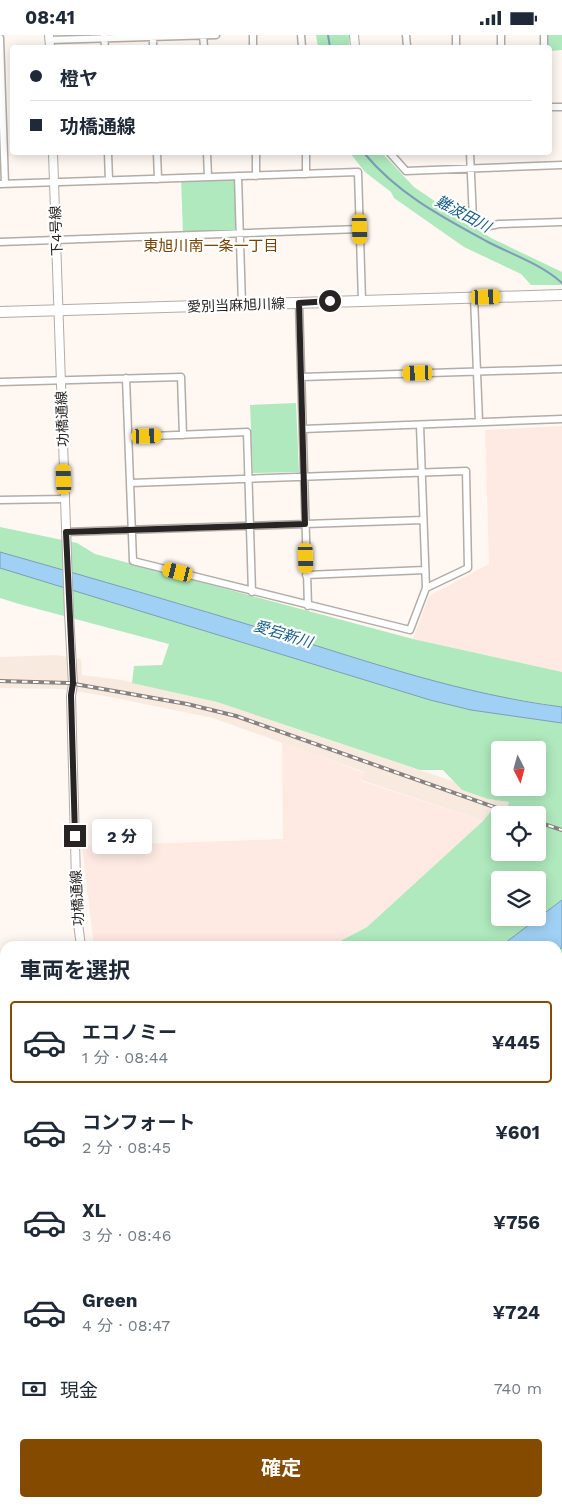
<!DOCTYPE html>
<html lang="ja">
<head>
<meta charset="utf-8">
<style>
  :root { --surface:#fff; --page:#f2f2f3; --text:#1f2937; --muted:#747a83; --line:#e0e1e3; --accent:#844b00 }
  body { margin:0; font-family:"Work Sans","Noto Sans JP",sans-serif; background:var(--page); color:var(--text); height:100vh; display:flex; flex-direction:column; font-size:19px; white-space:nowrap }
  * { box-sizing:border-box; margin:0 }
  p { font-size:16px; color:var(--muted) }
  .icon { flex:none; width:28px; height:28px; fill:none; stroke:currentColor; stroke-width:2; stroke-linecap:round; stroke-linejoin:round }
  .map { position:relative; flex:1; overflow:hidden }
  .drawer { position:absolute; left:0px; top:906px; width:562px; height:566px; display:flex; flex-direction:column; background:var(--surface); border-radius:15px 15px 0 0; box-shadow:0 2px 12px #0003 }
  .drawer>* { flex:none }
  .guide { position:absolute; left:10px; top:10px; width:542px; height:110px; border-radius:5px; box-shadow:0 2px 12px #0003; display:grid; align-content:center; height:110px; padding:0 20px; background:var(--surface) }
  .needle { width:32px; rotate:174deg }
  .controls { position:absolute; left:491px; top:706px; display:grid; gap:10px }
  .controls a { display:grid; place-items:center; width:55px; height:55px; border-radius:5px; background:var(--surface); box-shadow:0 2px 12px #0003; font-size:25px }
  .end { position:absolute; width:22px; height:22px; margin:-11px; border:6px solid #272423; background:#fff; box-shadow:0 0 0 2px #fff }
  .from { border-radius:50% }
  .bubble { position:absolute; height:35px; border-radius:5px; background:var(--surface); box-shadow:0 2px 12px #0003; font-size:16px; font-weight:700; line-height:35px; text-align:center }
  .car { position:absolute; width:15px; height:30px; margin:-15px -8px; border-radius:6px; box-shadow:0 0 4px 1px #0007; background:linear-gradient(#f5c518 24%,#345 0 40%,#f5c518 0 76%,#345 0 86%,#f5c518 0) }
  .guide b { display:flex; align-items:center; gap:18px; height:48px; font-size:19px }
  .guide b+b { border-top:1px solid var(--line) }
  .guide i { width:12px; height:12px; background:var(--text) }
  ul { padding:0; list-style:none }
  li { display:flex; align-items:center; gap:15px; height:82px; margin:0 10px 8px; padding:0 10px; border:2px solid transparent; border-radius:5px }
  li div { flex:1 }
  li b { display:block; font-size:19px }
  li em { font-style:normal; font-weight:700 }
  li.current { border-color:var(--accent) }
  li>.icon { width:45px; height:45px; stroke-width:1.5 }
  h2 { padding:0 20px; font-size:22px; line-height:60px }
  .pay { display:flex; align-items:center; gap:12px; height:55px; padding:0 20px; font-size:19px }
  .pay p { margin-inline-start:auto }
  .action { display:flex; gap:10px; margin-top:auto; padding:10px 20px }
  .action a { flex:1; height:58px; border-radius:5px; background:var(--accent); color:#fff; font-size:20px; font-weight:700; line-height:58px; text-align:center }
  .status { display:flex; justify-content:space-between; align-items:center; height:35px; padding:0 25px; background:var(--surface); direction:ltr }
  .status svg { height:14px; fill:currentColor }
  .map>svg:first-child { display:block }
  .built { fill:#f9eae0 }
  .industrial { fill:#feeae3 }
  .green { fill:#afe9bd; fill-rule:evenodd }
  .water { fill:#a0d1f5; stroke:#7c9db6 }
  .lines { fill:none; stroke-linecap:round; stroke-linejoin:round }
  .stream { stroke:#7c9db6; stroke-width:2 }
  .minor-casing { stroke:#b3aca7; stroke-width:9 }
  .tertiary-casing { stroke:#b3aca7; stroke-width:10 }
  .primary-casing { stroke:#b3aca7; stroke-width:12 }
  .minor { stroke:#fff; stroke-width:6 }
  .tertiary { stroke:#fff; stroke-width:8 }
  .primary { stroke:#fff; stroke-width:10 }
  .rail-casing { stroke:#87827f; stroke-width:4 }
  .rail { stroke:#fff; stroke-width:2; stroke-dasharray:5.5; stroke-linecap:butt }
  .route { stroke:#272423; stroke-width:6 }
  .labels { text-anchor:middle; stroke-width:4.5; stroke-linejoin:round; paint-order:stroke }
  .street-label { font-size:14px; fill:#272423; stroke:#fff }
  .water-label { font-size:15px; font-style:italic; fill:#155d87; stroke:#fff }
  .neighbourhood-label { font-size:15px; fill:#764200; stroke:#fff }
</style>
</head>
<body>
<div class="status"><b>08:41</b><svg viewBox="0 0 49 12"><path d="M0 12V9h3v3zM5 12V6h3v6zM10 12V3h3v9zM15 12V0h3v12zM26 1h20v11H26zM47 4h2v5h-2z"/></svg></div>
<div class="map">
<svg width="562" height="1472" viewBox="0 0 562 1472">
  <rect width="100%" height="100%" fill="#fff7f2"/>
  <path class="built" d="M56,620l25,4 1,16 40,5 95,22 238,80 7,8 26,9 21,3 -4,13 -14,-4 -8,10 -122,-41 3,-8 -151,-54 -102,-21 -49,-8 -62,-1v-31z"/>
  <path class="industrial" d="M562,391v246l-149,-33 16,-43 60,-32 -4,-134z
    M282,707l82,31 -3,8 122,40 -116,106 -36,19h-237l-12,-100 201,-7z"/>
  <path class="green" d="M316,0h33v12h-31z
    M544,0h18v15l-12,1v-4h-6z
    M350,118h32l32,34 53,36 24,15 71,34v13h-31l-10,-11 -57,-27 -70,-49 -3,-6 -26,-20z
    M238,141l2,58 -57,2 -2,-58z
    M296,368l3,69 -46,1 -3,-68z
    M0,492l77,16 18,11 318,85 149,33v35l-79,-13 -47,-11 -255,-79 -109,-31 1,17 357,110 41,10 91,13v177l-61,46h-170l36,-19 116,-106 8,-10 11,4h-2v38h38v-38h-33l4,-13 -21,-3 -26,-9 -19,-20h-23l-203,-68 -85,-19 2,-17 28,-1 7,-21 -150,-40 -19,-6zM500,715h38v37h-38zM500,845h38v37h-38z
    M562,912v66l-4,5v-67z
    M5,1225v191l-5,38 3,18h-3v-237z
    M66,1468h54l-1,4h-56z"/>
  <path class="water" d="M0,517c92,26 185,53 276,81 96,30 186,61 286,74v16l-91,-13 -41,-10 -430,-132z
    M562,865v47l-4,4v-5h-57z"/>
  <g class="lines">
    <path class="stream" d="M328,0l2,12
      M364,118c34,41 78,64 124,89 25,13 53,22 74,41
      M558,1240l4,-4
      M0,1316l5,1
      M341,1472l4,-4"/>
    <g class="minor-casing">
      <path id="minor" d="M153,0v12
        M203,0l1,12
        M253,0v12
        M301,0l1,12
        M406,0l1,12
        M456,0v12
        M501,0v12
        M544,0v12
        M104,1l1,11
        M0,3l5,146
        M50,5l166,-5
        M550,72h12
        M108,118l1,27
        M157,118l1,26
        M207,118l1,24
        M256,118v23
        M306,118v21
        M390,118l16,18 156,-6
        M470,118l3,66 12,8 14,-3 63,-2
        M238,141l4,129
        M0,149l358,-12 4,129
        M0,207l360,-13
        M474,262l5,125
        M299,268l9,303
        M301,342l261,-8
        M126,343l7,183 277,69 16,-42 -6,-163
        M0,347l181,-5 2,58
        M303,394l259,-10
        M129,402l118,-5 5,160
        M131,448l335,-12 2,97 -42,20
        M0,465l65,-1
        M66,497l357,-12
        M306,540l119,-5
        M558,1251l4,-4
        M350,1472l4,-4"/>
    </g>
    <g class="tertiary-casing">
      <path id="tertiary" d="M49,0l1,12
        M354,0l1,12
        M53,118l16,461 4,70 -2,12 6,220 4,30
        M0,1166l5,-2
        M495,1468l5,4"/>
    </g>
    <g class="primary-casing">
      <path id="primary" d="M0,277l562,-17"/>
    </g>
    <use href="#minor" class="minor"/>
    <use href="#tertiary" class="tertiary"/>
    <use href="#primary" class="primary"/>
    <g class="rail-casing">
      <path id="rail" d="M0,646l69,2 118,21 49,12 281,99
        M538,787l24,8"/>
    </g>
    <use href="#rail" class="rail"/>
  </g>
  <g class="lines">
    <path class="route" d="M75,801l-4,-141 2,-12 -7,-151 239,-8 -6,-221 31,-2"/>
  </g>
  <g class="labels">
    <g class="street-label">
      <text transform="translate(56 196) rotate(-92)" y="5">下4号線</text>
      <text transform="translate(236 270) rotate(-2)" y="5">愛別当麻旭川線</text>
      <text transform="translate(62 384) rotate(-92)" y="5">功橋通線</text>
      <text transform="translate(77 863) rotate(-93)" y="5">功橋通線</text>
    </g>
    <g class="water-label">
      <text transform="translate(463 179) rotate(28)" y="5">難波田川</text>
      <text transform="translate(283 599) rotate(17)" y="5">愛宕新川</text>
    </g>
    <g class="neighbourhood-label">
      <text x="211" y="216">東旭川南一条一丁目</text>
    </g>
  </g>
</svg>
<div class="controls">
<a><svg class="needle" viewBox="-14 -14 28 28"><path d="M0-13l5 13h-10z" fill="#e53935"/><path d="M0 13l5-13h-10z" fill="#747a83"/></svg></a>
<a><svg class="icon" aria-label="locate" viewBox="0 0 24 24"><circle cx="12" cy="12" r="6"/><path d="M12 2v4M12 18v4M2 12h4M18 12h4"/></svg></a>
<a><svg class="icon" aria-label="layers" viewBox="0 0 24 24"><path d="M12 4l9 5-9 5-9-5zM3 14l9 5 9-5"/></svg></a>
</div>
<i class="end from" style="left:330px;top:266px"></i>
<i class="end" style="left:75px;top:801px"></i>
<div class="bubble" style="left:92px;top:784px;width:60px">2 分</div>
<i class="car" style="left:360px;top:194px;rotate:178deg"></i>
<i class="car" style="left:486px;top:262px;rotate:88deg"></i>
<i class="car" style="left:418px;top:338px;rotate:268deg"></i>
<i class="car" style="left:147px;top:401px;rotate:88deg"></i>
<i class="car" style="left:64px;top:444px;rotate:358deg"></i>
<i class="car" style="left:306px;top:523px;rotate:178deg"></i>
<i class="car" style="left:178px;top:537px;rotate:284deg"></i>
<div class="guide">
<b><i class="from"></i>橙ヤ</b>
<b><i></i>功橋通線</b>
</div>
<section class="drawer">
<h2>車両を選択</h2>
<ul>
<li class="current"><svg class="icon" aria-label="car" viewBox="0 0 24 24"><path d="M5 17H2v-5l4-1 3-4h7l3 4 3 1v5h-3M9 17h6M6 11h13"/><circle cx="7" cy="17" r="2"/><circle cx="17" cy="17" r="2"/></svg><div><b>エコノミー</b><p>1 分 · 08:44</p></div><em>¥445</em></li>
<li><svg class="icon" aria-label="car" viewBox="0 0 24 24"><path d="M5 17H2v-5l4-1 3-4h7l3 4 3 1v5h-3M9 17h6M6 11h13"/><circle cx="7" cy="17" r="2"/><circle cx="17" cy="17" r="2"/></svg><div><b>コンフォート</b><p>2 分 · 08:45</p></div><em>¥601</em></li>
<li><svg class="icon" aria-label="car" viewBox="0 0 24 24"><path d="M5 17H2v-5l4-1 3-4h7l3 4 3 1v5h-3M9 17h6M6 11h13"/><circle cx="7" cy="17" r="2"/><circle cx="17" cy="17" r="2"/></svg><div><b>XL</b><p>3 分 · 08:46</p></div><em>¥756</em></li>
<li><svg class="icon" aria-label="car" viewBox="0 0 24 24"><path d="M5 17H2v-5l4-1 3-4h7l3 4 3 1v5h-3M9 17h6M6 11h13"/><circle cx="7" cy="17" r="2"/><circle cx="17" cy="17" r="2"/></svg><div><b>Green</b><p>4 分 · 08:47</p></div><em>¥724</em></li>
</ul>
<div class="pay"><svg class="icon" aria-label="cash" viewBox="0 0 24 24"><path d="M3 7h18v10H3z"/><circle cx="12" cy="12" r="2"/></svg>現金<p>740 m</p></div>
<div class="action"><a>確定</a></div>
</section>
</div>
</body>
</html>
